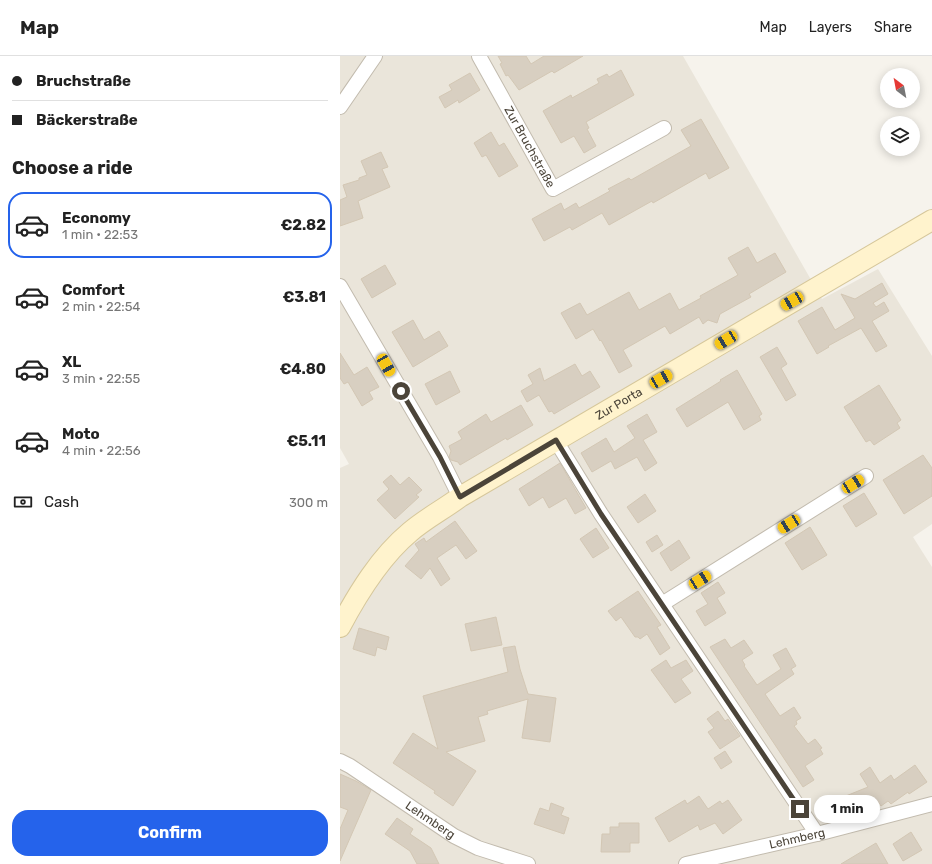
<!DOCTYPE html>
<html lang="en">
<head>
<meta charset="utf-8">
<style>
  :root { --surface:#fff; --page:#f6f6f6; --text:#222; --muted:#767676; --line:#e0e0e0; --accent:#2563eb }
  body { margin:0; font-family:Rubik,sans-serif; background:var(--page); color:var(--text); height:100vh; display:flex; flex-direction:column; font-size:15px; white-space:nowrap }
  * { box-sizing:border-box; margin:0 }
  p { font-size:13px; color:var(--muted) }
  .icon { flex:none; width:22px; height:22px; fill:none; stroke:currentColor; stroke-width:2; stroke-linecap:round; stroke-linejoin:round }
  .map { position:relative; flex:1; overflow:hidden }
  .side { display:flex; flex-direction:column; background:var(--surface); width:340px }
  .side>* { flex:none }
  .top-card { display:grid; align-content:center; height:88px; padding:0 12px; background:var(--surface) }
  .needle { width:26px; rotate:328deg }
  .controls { position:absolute; left:540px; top:12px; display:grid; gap:8px }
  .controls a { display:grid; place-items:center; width:40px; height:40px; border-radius:50%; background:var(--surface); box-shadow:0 2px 10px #0003; font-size:20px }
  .end { position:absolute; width:18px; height:18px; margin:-9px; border:5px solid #4b4439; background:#fff; box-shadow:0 0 0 2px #fff }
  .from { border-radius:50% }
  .bubble { position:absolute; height:28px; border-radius:14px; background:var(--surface); box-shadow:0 2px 10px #0003; font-size:13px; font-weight:700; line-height:28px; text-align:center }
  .car { position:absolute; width:12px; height:24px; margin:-12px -6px; border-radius:5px; box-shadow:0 0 3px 1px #0007; background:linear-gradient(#f5c518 24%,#345 0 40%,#f5c518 0 76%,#345 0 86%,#f5c518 0) }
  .top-card b { display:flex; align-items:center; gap:14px; height:38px; font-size:15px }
  .top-card b+b { border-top:1px solid var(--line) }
  .top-card i { width:10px; height:10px; background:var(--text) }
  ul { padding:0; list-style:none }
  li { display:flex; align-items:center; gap:12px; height:66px; margin:0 8px 6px; padding:0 4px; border:2px solid transparent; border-radius:16px }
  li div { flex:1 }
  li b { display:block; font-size:15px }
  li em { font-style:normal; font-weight:700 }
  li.selected { border-color:var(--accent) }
  li>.icon { width:36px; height:36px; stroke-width:1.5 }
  h2 { padding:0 12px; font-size:18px; line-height:48px }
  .pay { display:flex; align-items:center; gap:10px; height:44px; padding:0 12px; font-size:15px }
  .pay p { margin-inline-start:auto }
  .primary-button { display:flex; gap:8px; margin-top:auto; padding:8px 12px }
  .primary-button a { flex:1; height:46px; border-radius:16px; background:var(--accent); color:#fff; font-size:16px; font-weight:700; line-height:46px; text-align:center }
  header { display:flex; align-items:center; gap:24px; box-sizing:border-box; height:56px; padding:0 20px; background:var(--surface); border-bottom:1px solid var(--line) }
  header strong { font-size:19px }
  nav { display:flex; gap:22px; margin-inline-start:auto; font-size:14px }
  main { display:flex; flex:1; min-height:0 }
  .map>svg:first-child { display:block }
  .residential { fill:#eae5da }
  .building { fill:#d8cfc1; stroke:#d3c7b4 }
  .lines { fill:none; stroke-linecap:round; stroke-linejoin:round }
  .minor-casing { stroke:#c2bbae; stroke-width:16 }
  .secondary-casing { stroke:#d6c79b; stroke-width:22 }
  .minor { stroke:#fff; stroke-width:14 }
  .secondary { stroke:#fff3cd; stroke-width:20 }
  .route { stroke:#4b4439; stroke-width:5 }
  .labels { text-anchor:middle; stroke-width:3; stroke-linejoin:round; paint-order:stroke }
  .street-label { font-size:12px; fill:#4b4439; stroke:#fff }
</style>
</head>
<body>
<header>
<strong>Map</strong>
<nav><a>Map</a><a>Layers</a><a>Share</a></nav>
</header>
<main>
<section class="side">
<div class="top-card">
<b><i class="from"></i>Bruchstraße</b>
<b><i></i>Bäckerstraße</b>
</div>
<h2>Choose a ride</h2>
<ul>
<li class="selected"><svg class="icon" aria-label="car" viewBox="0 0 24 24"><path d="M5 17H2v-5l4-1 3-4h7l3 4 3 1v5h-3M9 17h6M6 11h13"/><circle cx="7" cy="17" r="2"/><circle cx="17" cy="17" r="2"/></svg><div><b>Economy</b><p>1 min · 22:53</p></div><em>€2.82</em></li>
<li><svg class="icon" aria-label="car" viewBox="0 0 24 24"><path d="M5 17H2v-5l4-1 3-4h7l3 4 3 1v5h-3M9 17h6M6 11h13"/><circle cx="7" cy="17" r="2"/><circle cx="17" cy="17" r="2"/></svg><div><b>Comfort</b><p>2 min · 22:54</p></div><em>€3.81</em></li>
<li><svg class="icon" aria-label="car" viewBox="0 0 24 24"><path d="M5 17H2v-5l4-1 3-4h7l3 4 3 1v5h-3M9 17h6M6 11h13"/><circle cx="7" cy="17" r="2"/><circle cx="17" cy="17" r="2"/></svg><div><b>XL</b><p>3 min · 22:55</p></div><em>€4.80</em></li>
<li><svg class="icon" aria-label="car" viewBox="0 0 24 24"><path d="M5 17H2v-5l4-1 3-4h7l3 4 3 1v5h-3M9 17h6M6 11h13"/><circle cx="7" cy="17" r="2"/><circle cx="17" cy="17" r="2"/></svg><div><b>Moto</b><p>4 min · 22:56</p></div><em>€5.11</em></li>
</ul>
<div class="pay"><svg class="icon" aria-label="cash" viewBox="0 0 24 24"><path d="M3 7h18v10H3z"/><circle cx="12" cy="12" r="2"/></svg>Cash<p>300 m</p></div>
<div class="primary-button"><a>Confirm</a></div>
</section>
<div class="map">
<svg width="592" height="808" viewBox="0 0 592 808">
  <rect width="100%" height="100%" fill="#f6f3ec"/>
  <path class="residential" d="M0,0h343l139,243 56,-30 54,87v168l-19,13 19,30v297h-592v-396l9,-4 -9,-16z"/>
  <path class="building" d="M158,0h28l5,8 13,-8h39l-29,17 -2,-2 -33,19 -11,-15 -2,1 -6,-12 2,-1z
    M281,14l13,25 -48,27 3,6 -2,1 9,17 -12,7 -10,-17 -13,7 -18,-32 28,-16 1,3 27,-15 -2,-4 10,-5 2,3z
    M130,17l10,17 -21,13 -1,-3 -13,8 -6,-11 13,-7 -3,-5z
    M361,63l28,49 -20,11 -3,-6 -53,30 -1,-2 -43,24 -7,-12 -30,17 -2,-3 -26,14 -12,-22 29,-16 3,7 12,-7 3,5 31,-17 -2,-2 21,-11 2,2 60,-34 -10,-16z
    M151,76l8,14 5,-3 14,23 -19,11 -13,-22 -4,2 -8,-14z
    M41,96l7,15 -6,2 8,18 -32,14 5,17 -23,8v-26l7,-3 -4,-12 16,-5v-2l8,-3 -6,-14z
    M408,191l9,16 18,-10 11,19 -37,22 2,3 -31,17 -3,9 -9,-3 -5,4 -4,-7 -29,17 -5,-8 -42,24 9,16 -13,7 -18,-33 -1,1 -7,-12 -17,10 -15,-26 19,-10 7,12 42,-23 10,18 31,-17 9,17 22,-12 -1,-2 38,-21 -10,-17z
    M45,209l11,19 -24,14 -11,-19z
    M542,227l6,11 -15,9 3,4 8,-5 5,9 -17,10 15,25 -11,6 -15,-24 -33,18 1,1 -12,7 -19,-33 24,-14 13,23 20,-12 -14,-24 14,5z
    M73,264l11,20 15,-9 9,15 -35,21 -21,-35z
    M437,291l10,17 -6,4 15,27 -10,6 -26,-44z
    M0,297l14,22 13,-8 12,20 -10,5 4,7 -11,7 -14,-24 -4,2 -4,-6z
    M235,308l7,12 8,-5 10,16 -46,27 -2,-3 -3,1 -10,-17 -12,7 -6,-11 12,-7 -5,-9 12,-7 4,13z
    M397,314l25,44 -3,2 2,4 -17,10 -16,-28 -41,25 -11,-18 45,-28 -1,-1z
    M110,315l10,21 -24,13 -11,-21z
    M539,329l22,35 -4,3 3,5 -26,17 -4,-5 -4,2 -22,-35z
    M181,349l12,20 -26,15 -1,-2 -46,27 -2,-3 -7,-2 -2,-3 2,-6 -2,-5 13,-7 -4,-7 28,-18 5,8z
    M307,358l10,18 -14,8 14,23 -12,8 -8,-14 -22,12 -4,-8 -19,11 -11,-19 25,-15 8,14 21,-14 -8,-12z
    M583,399l9,13v28l-28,18 -21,-34z
    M220,407l26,45 -11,6 -9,-16 -17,10 -6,-11 -14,9 -10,-17z
    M51,419l9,10 9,-8 13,13 -6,5 3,2 -24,22 -18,-19 12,-11 -6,-7z
    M524,437l13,21 -21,13 -13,-21z
    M305,438l11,17 -18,12 -11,-16z
    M115,465l22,30 -11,8 -10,-14 -19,13 13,21 -9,7 -11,-18 -9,11 -16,-13 14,-16 -4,-6 9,-6 2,4z
    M470,471l17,28 -25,15 -17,-27z
    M256,472l13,20 -16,10 -13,-19z
    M317,479l6,10 -11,7 -6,-10z
    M339,484l11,18 -19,13 -11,-18z
    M378,526l7,11 -8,5 9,15 -21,13 -9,-15 12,-7 -7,-11z
    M298,535l23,34 -4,2 13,21 -10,7 -13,-21 -7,5 -2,-2h-3l-14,-20 -5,4 -8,-10z
    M156,561l6,28 -31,6 -6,-27z
    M19,572l30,9 -3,13 -9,-3 -2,9 -22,-7z
    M385,583l6,9 13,-8 9,13 -11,7 3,5 -1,1 13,19 24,-16 -8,-14 13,-7 10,18 -5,3 3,5 -29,20 15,22 14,-9 7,11 -5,3 1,3 -3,2 14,18 7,-5 7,9 -2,1 3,5 -18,12 9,14 -11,7 -93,-140z
    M175,590l5,23 8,25 28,4 -6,44 -28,-4 6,-39 -41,12 1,3 -10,3 7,24 -39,11 30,19 -23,35 -19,-13 1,-2 -42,-28 20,-30 25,16 -15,-53 85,-24 -5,-24z
    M326,604l5,8 15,-8 7,11 -12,8 10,14 -16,10 -24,-33z
    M378,655l7,10 3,-2 12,17 -20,13 -12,-17 6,-4 -7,-9z
    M385,695l7,11 -11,7 -7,-11z
    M575,709l12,17 -18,12 -1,-2 -17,12 -3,-3 -7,5 -2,-3 -36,15 -2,-4 -14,6 -5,-12 15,-6 -1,-2 32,-13 -8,-13 10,-7 10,16 11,-8 3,5z
    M0,718l16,7 15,9 -31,71v-32l8,-19 -8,-3z
    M359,740l9,13 12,-8 2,3 6,-4 14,20 -19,14 -8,-11 -15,7 -2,-5 -29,17 -14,-24 30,-18 2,4z
    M211,747l13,5 -3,7 8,3 -5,16 -30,-10 6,-16 9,3z
    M57,762l16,11 -3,5 21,14 8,16h-22l-7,-13 -25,-17z
    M279,767h20v20h-9v9h-29l1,-18h8v-7h9z
    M571,776l11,18 -19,11 -10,-17z
    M536,787l12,21h-47z"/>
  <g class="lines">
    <g class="minor-casing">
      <g id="minor">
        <path id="s1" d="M139,0l74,133 111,-61"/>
        <path d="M0,51l35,-51"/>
        <path d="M0,230l100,171 20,40"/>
        <path d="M216,385l45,73 216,320"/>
        <path d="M322,548l204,-128"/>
        <path id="s2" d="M0,705l10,5 104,70 24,12 50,16"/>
        <path id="s3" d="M346,808l131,-30 115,-30"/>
      </g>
    </g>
    <g class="secondary-casing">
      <g id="secondary">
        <path id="s4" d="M0,571c18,-34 40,-70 70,-95 15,-13 34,-23 50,-35l472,-277"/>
      </g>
    </g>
    <use href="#minor" class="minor"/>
    <use href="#secondary" class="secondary"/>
  </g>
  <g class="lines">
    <path class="route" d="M61,335l39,66 20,40 96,-57 45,74 199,295"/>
  </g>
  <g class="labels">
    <g class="street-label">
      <text dy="4" stroke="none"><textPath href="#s1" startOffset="104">Zur Bruchstraße</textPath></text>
      <text dy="4" stroke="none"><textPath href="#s4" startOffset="364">Zur Porta</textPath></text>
      <text dy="4" stroke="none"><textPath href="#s2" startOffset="108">Lehmberg</textPath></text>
      <text dy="4" stroke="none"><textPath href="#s3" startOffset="114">Lehmberg</textPath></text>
    </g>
  </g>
</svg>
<div class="controls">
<a><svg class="needle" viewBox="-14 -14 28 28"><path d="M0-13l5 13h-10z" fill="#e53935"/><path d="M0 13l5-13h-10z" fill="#767676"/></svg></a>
<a><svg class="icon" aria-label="layers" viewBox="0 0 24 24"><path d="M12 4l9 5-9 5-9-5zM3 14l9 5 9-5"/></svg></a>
</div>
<i class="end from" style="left:61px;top:335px"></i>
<i class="end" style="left:460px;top:753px"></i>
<div class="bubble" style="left:474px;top:739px;width:66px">1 min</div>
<i class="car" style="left:452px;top:245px;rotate:240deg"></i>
<i class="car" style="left:386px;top:284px;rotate:239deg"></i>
<i class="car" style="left:46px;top:309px;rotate:150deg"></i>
<i class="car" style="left:321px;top:323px;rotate:60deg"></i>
<i class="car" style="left:513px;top:428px;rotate:58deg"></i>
<i class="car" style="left:449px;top:468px;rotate:238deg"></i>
<i class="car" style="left:360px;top:524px;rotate:58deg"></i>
</div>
</main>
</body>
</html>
